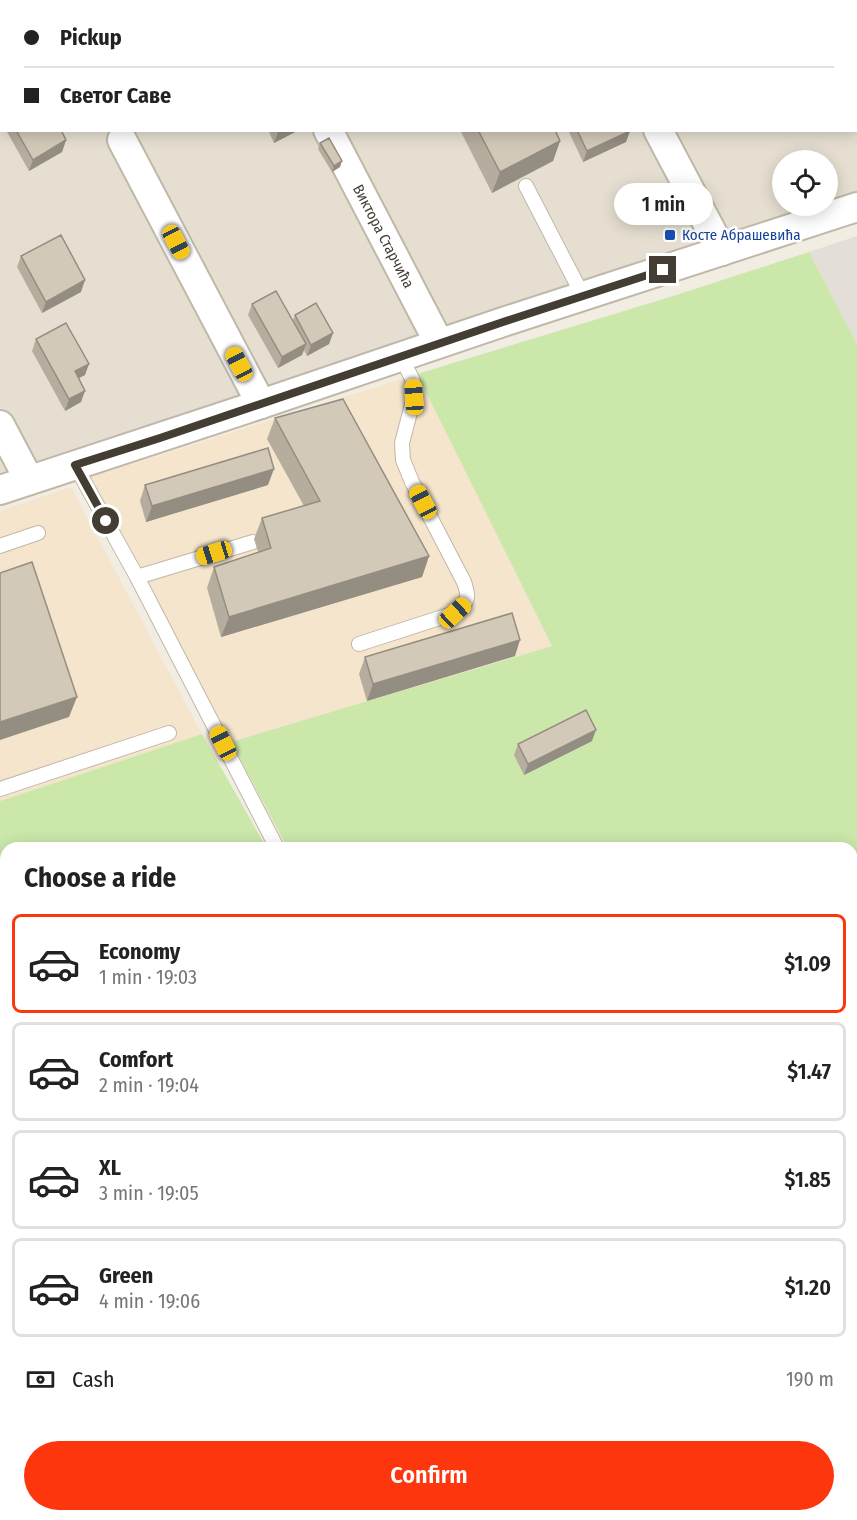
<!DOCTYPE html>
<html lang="en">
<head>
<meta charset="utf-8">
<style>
  :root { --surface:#fff; --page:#f6f6f6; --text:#222; --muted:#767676; --line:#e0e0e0; --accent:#fe360d }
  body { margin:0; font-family:"Fira Sans Condensed",sans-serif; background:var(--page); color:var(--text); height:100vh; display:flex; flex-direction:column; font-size:22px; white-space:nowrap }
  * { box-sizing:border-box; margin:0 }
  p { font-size:20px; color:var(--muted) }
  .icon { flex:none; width:33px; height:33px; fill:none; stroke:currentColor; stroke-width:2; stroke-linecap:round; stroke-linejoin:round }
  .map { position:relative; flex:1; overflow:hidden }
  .drawer { position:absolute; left:0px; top:842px; width:858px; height:680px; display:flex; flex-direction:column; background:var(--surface); border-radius:18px 18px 0 0; box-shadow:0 3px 15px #0003 }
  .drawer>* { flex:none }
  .guide { position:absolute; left:0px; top:0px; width:858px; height:132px; box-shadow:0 3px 15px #0003; display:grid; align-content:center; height:132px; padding:0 24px; background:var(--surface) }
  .controls { position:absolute; left:772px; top:150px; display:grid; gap:12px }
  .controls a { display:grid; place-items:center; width:66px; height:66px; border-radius:50%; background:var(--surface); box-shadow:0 3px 15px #0003; font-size:30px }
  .end { position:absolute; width:27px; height:27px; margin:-14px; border:8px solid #433d33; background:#fff; box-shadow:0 0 0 3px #fff }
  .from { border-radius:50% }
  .bubble { position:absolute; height:42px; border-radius:21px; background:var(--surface); box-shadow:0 3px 15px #0003; font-size:20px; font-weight:600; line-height:42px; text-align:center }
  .car { position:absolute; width:18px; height:36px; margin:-18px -9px; border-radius:8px; box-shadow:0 0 4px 2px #0007; background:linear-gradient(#f5c518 24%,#345 0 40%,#f5c518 0 76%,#345 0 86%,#f5c518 0) }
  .guide b { display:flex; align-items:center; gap:21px; height:57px; font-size:22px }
  .guide b+b { border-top:2px solid var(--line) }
  .guide i { width:15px; height:15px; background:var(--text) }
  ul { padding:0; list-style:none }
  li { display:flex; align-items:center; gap:18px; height:99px; margin:0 12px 9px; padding:0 12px; border:3px solid var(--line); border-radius:9px }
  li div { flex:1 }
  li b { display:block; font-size:22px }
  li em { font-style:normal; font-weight:600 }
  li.selected { border-color:var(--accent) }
  li>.icon { width:54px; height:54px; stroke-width:1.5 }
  h2 { padding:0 24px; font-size:27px; line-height:72px }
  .pay { display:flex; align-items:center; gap:15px; height:66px; padding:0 24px; font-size:22px }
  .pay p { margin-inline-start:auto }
  .action { display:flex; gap:12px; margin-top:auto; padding:12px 24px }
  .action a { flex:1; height:69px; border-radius:36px; background:var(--accent); color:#fff; font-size:24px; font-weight:600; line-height:69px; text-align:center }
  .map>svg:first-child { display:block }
  .residential { fill:#e6dfd1; fill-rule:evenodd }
  .commercial { fill:#f5e5cc }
  .industrial { fill:#e3ded8 }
  .green { fill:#cbe8aa }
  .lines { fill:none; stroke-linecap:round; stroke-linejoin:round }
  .service-casing { stroke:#c0b8a8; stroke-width:16 }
  .minor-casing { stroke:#c0b8a8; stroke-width:32 }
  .trunk-casing { stroke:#e0a22f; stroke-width:36 }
  .service { stroke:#fff; stroke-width:14 }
  .minor { stroke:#fff; stroke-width:28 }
  .trunk { stroke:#ffd777; stroke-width:33 }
  .wall { fill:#b5ad9e }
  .shaded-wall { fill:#948d81 }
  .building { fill:#d3c9b8; stroke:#948d81; stroke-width:1.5 }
  .route { stroke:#433d33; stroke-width:8 }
  .transit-dot { fill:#1a4fb4; stroke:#fff; stroke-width:2 }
  .labels { text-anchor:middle; stroke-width:5; stroke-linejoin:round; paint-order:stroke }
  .transit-label { font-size:15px; fill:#164399; stroke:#fff; text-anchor:start }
  .street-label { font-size:15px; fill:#433d33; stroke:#fff }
</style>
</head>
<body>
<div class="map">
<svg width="857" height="1520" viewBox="0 0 857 1520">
  <rect width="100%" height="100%" fill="#f2ede3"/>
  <path class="residential" d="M0,0h857v207l-857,283zM2,2h854v128h-854zM783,160h45v46h-45z"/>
  <path class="commercial" d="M417,374l135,272 -321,96 -140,-265z
    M71,487l131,247 -202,67v-290z"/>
  <path class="industrial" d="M857,236v108l-48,-92z"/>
  <path class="green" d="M809,252l48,92v1036l-5,2v-534l-565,-1 -56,-105 321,-96 -135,-272 253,-77z
    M202,734l64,113 -260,1v667h418l-15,5h-409v-719z"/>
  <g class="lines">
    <g class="service-casing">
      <path id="service" d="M526,186l57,110
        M75,465l62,112 140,271
        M0,546l38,-13
        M137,577l116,-35
        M359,644l96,-31c13,-12 15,-14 9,-31l-52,-100 -9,-22 -1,-17 12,-46 -1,-16 -12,-25
        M0,789l169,-56"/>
    </g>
    <g class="minor-casing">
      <g id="minor">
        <path d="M260,0v2"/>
        <path d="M588,0l1,2"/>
        <path id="s1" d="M328,130l111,213"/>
        <path d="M658,130l64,121"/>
        <path d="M122,140l139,264"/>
        <path d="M0,425l29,55"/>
        <path d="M0,490l261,-86 245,-83 351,-114"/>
      </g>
    </g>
    <g class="trunk-casing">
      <path id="trunk" d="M852,1452l5,-1
        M852,1501l5,-2
        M632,1520l16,-5
        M790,1520l16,-5"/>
    </g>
    <use href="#service" class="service"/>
    <use href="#minor" class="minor"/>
    <use href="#trunk" class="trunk"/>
  </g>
  <path class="wall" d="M490,0h38l-3,2h-34z
    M6,130h55l5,10 -4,12 -33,19z
    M268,130h31l-25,13z
    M460,130h95l5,11 -7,20 -61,32z
    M568,130h62l-4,12 -43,20z
    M320,143l20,24 -8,5 -14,-23z
    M21,256l60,36 -39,21 -25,-46z
    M252,304l41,16 2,-5 38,18 -4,11 -22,12 -3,-6 -2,5 -24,13 -30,-53z
    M36,339l49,36 -6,3 2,24 -16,9 -33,-60z
    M275,418l154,138 -7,21 -201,60 -14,-49 7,-21 44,-15 -4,-13 8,-21 42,-12 -37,-67z
    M145,485h123l-122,37 -6,-21z
    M515,656l-148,45 -8,-27 6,-17z
    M592,741l-68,34 -10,-20 4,-11z"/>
  <path class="shaded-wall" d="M507,0h21l-3,2h-21z
    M280,130h19l-25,13 4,-11z
    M630,131l-4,11 -43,20 4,-11z
    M66,140l-4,12 -33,19 4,-11z
    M560,141l-7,20 -61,32 8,-21z
    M342,161l-2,6 -8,5 2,-6z
    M85,280l-4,12 -39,21 4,-11z
    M333,333l-4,11 -22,12 4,-11z
    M306,344l-4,11 -24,13 4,-11z
    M89,364l-4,11 -14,7 4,-11z
    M85,391l-4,11 -16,9 4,-12z
    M274,469l-6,16 -122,37 6,-16z
    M429,556l-7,21 -201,60 8,-20z
    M520,640l-5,16 -148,45 6,-17z
    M77,697l-8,20 -69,23v-18z
    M596,730l-4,11 -68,34 4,-11z"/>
  <path class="building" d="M16,130h45l5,10 -33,20z
    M478,130h77l5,11 -60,31z
    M577,130h53v1l-43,20z
    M329,138l13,23 -8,5 -14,-23z
    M61,235l24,45 -39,22 -25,-46z
    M276,291l30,53 -24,13 -30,-53z
    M316,303l17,30 -22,12 -16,-30z
    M66,323l23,41 -14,7 10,20 -16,8 -33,-60z
    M343,399l86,157 -200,61 -15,-50 57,-19 -9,-30 58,-17 -45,-83z
    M268,448l6,21 -122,37 -7,-21z
    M32,562l45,135 -77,25v-149z
    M512,613l8,27 -147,44 -8,-27z
    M586,710l10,20 -68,34 -10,-20z"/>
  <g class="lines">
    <path class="route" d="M106,521l-31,-56 85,-27 346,-117 157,-51"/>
  </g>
  <rect class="transit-dot" x="664" y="229" width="12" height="12" rx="3"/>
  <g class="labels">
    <g class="transit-label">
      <text x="682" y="240">Косте Абрашевића</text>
    </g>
    <g class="street-label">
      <text dy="5" stroke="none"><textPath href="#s1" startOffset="120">Виктора Старчића</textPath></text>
    </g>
  </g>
</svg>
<div class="controls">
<a><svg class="icon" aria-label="locate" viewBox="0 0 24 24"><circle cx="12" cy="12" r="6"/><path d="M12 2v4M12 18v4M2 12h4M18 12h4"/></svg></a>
</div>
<i class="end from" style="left:106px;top:521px"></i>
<i class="end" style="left:663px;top:270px"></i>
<div class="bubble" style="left:614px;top:183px;width:99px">1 min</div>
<i class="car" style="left:176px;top:242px;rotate:152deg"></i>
<i class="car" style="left:239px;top:364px;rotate:332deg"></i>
<i class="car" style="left:414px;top:397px;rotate:356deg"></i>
<i class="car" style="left:423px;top:502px;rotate:332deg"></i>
<i class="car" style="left:214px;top:553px;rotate:253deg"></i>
<i class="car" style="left:455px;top:613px;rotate:47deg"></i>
<i class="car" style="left:223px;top:743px;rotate:333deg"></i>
<div class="guide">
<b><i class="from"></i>Pickup</b>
<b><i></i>Светог Саве</b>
</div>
<section class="drawer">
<h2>Choose a ride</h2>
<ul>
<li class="selected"><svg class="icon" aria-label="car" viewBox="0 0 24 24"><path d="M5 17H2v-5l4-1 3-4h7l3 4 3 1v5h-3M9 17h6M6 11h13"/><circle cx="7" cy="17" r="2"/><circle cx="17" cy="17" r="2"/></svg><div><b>Economy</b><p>1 min · 19:03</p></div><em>$1.09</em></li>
<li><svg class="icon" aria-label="car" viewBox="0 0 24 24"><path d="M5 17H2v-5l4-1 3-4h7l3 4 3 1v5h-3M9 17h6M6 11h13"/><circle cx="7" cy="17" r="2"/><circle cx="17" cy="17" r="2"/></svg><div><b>Comfort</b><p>2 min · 19:04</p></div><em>$1.47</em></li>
<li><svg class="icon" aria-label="car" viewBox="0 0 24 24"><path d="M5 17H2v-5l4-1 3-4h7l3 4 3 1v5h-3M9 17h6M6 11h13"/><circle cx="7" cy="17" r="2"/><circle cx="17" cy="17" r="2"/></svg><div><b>XL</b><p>3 min · 19:05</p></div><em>$1.85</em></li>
<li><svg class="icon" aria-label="car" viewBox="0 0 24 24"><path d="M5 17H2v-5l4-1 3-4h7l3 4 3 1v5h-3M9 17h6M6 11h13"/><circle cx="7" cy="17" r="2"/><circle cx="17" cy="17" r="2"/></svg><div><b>Green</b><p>4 min · 19:06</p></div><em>$1.20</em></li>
</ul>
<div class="pay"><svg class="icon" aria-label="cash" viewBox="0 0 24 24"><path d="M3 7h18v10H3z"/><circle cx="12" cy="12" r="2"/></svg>Cash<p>190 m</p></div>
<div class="action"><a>Confirm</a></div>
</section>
</div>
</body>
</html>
